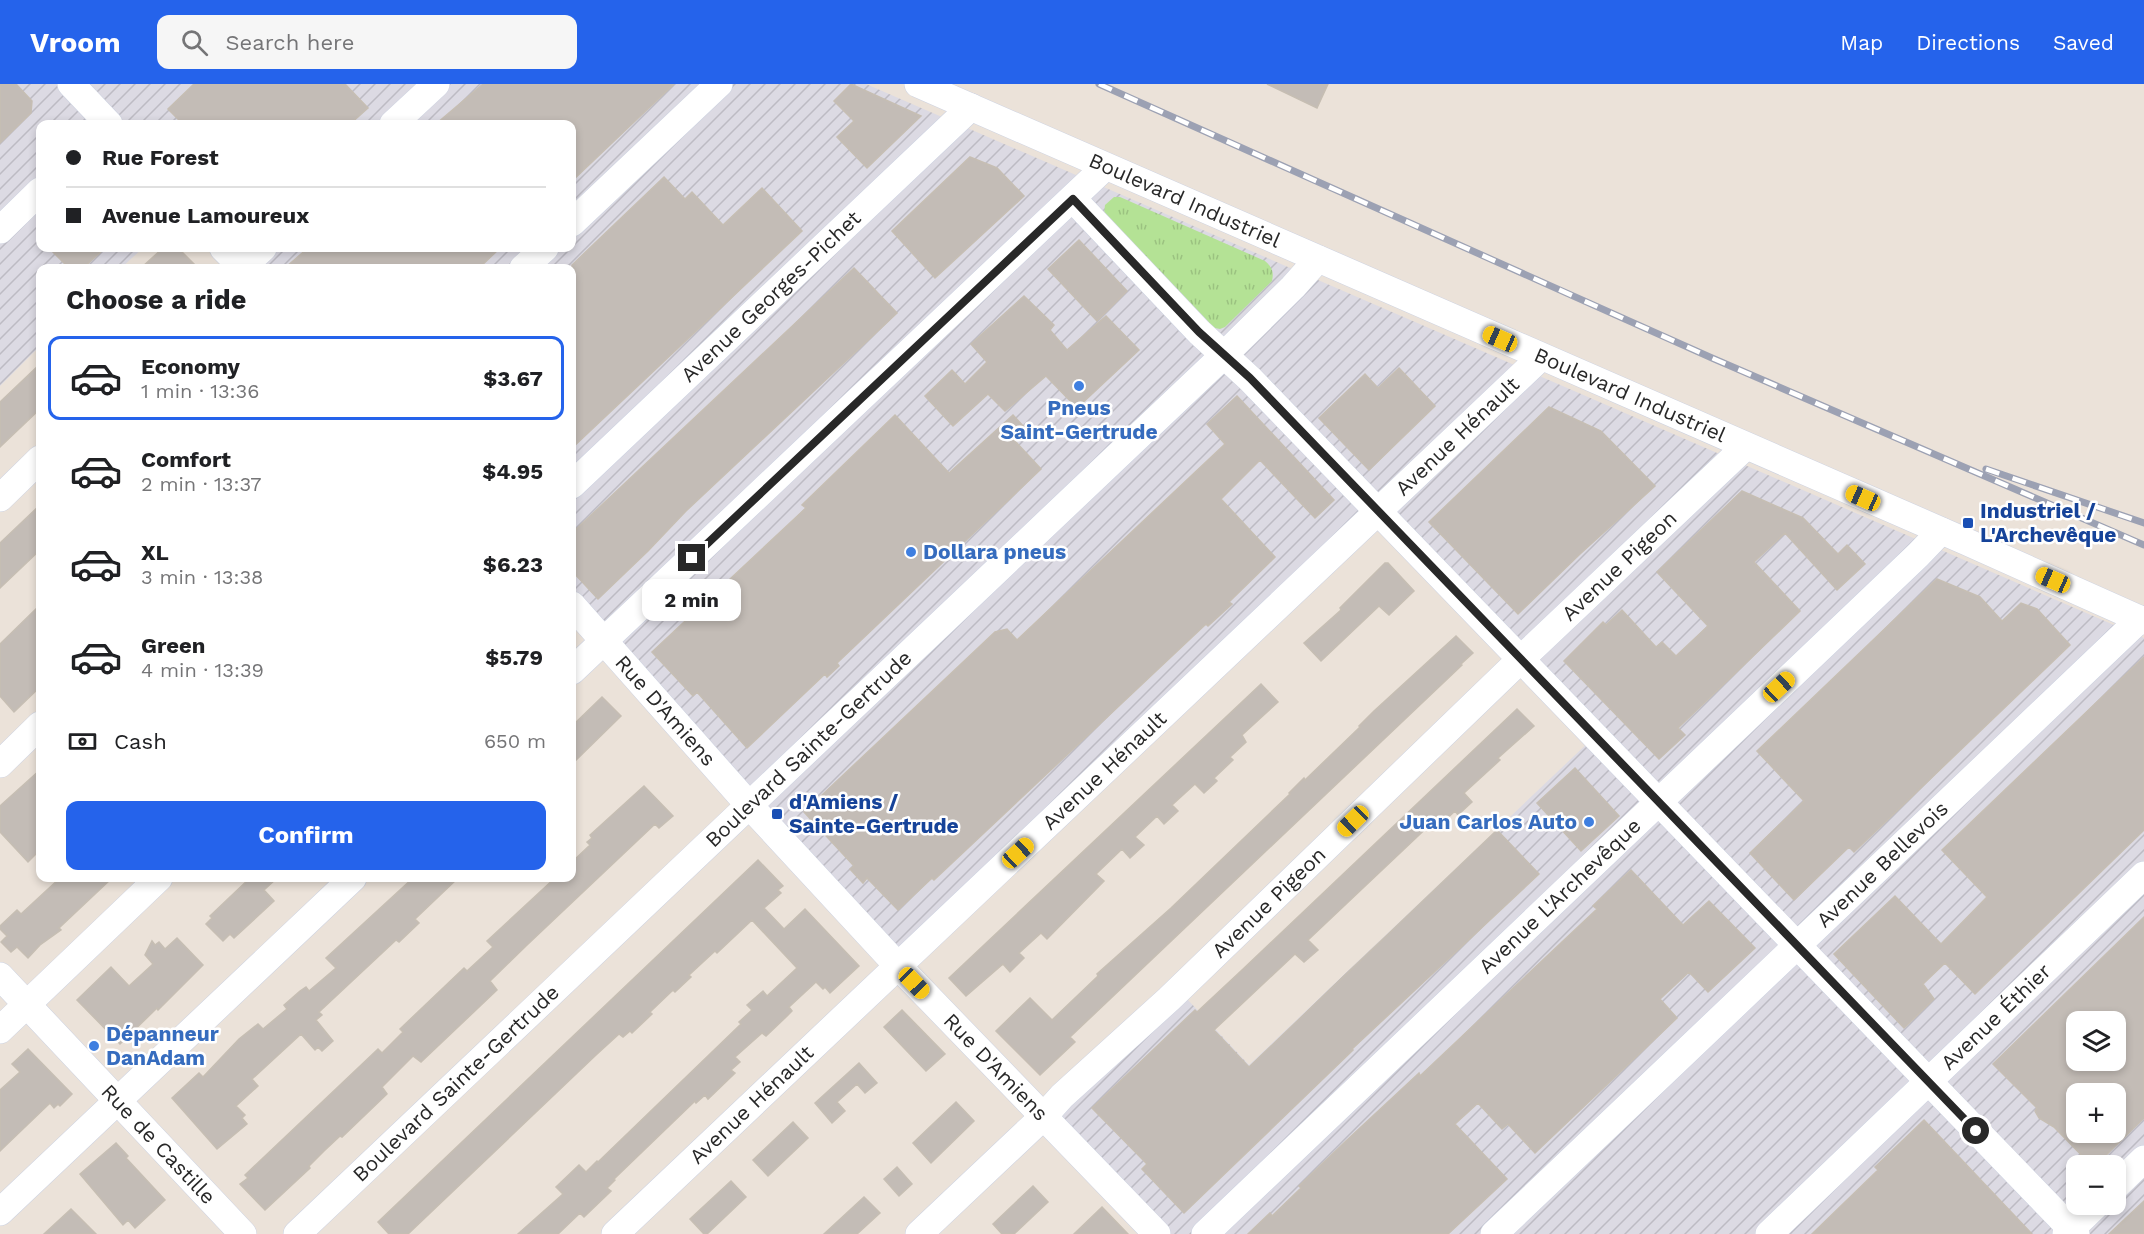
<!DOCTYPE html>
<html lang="en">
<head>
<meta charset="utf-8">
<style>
  :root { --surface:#fff; --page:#f6f6f6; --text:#202124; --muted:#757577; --line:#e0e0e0; --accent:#2563eb }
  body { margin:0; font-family:"Work Sans",sans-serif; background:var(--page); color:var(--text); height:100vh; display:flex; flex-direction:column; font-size:22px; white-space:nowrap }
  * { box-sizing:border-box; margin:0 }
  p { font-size:20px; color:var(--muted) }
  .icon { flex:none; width:33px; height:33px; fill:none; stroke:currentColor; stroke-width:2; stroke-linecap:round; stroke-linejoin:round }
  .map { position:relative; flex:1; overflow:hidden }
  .drawer { position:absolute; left:36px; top:180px; width:540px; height:618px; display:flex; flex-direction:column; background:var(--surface); border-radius:12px; box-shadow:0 3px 9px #0003 }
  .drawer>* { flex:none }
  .guide { position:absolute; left:36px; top:36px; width:540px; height:132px; border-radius:12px; box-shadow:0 3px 9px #0003; display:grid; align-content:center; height:132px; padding:0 30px; background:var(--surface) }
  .fabs { position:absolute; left:2066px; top:927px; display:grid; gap:12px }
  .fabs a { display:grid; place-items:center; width:60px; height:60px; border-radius:12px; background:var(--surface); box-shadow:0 3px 9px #0003; font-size:30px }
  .end { position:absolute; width:27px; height:27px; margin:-14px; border:8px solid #282828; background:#fff; box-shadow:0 0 0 3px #fff }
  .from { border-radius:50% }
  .bubble { position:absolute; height:42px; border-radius:12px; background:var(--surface); box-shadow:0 3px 9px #0003; font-size:20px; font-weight:700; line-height:42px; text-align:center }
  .car { position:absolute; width:18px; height:36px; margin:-18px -9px; border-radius:8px; box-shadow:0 0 4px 2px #0007; background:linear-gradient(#f5c518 24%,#345 0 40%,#f5c518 0 76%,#345 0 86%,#f5c518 0) }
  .guide b { display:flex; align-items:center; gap:21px; height:57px; font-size:22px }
  .guide b+b { border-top:2px solid var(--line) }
  .guide i { width:15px; height:15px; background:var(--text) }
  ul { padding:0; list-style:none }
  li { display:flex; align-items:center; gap:18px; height:84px; margin:0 12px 9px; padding:0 18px; border:3px solid transparent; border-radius:12px }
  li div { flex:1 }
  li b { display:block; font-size:22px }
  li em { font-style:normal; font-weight:700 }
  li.current { border-color:var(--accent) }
  li>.icon { width:54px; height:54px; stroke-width:1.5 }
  h2 { padding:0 30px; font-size:27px; line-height:72px }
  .pay { display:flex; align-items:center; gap:15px; height:66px; padding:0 30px; font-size:22px }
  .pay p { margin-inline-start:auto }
  .cta { display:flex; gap:12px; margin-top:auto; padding:12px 30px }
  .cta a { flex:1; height:69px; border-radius:12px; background:var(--accent); color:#fff; font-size:24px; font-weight:700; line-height:69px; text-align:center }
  header { display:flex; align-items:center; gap:36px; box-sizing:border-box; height:84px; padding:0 30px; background:var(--accent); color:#fff }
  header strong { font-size:28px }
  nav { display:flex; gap:33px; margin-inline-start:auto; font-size:21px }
  .search { width:420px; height:54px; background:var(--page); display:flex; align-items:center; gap:15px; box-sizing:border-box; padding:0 21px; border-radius:12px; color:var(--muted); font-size:22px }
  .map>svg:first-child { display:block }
  .industrial { fill:url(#industrial-furrows); fill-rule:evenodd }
  .grass { fill:url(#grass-tufts) }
  .building { fill:#c3bcb6; stroke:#c6beb3; stroke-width:1.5; fill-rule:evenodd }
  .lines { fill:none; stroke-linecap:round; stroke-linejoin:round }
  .minor-casing { stroke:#ced3e1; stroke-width:28 }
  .minor { stroke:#fff; stroke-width:27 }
  .rail-casing { stroke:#9ca1b3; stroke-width:7 }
  .rail { stroke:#fff; stroke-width:4.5; stroke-dasharray:14; stroke-linecap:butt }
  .route { stroke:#282828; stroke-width:8 }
  .shop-dot { fill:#3f7fe0; stroke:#fff; stroke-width:2 }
  .transit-dot { fill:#1a4fb4; stroke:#fff; stroke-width:2 }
  .labels { text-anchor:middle; stroke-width:5; stroke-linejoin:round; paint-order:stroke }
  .street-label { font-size:21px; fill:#282828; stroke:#fff }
  .shop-label { font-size:21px; font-weight:bold; fill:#366cbe; stroke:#fff; text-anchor:start }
  .transit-label { font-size:21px; font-weight:bold; fill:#164399; stroke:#fff; text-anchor:start }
</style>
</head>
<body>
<header>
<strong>Vroom</strong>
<div class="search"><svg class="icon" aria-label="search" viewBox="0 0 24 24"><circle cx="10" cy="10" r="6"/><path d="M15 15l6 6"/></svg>Search here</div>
<nav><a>Map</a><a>Directions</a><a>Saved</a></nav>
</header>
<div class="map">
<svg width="2144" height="1150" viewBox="0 0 2144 1150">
  <defs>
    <pattern id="industrial-furrows" width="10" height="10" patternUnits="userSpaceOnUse" patternTransform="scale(1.5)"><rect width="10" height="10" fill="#dcdae3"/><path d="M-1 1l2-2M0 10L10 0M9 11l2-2" fill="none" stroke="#bdbbc3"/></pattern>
    <pattern id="grass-tufts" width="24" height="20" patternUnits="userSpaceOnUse" patternTransform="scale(1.5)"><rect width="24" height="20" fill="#b4e295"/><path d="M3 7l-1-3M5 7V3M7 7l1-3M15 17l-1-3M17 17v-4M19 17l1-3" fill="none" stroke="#9bc280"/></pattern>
  </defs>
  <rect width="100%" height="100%" fill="#ebe2d9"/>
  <path class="industrial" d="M0,0h866l1278,554v596h-987l-113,-118 125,-117 19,1 61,65 345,-328 -217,-225 -479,454 -326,-360v-338h-329l-20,-20h349v-124h-532v124h103l-22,20h-81v78l-40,40zM2076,938h39v38h-39zM2076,1010h39v38h-39zM2076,1082h39v38h-39z"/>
  <path class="grass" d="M1114,113h6l145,64c7,6 9,11 7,20l-47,46 -5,2 -10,-2 -106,-113 1,-9z"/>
  <path class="building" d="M0,0h16l16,17 -1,12 -31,30z
    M194,0h151l23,24 -18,16h-167l-15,-15z
    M483,0h191l-102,97v-57h-136z
    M851,0l70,32 -54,52 -30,-31 17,-16 -20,-20z
    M1267,0h61l-11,24z
    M970,73l27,11 27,28 -89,82 -43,-47z
    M664,93l21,22 7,-7 31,33 39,-37 40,43 -230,217v-183z
    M1079,156l48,51 -30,30 -49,-52z
    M49,164h56l-22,20h-14z
    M163,164h15l20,20h-57z
    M308,164h192l-21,20h-194z
    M854,184l43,45 -211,198 -38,40 -50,48 -26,-28v-38z
    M1024,212l30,29 -4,5 17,20 39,-34 33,34 -62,58 -31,-32 -41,35 -17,-17 -35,32 -28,-30 27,-26 13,14 22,-22 -16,-18z
    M40,280v45l-40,38v-45z
    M1399,284l36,38 -66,64 -50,-52 46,-44 13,14z
    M1237,312l97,104 -19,18 -55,-58 -39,39 54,58 -46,45 3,2 -24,22 -2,-2 -272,256 -2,-2 -34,32 -31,-32 -4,5 -13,-14 4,-3 -50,-54 191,-180 12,-3 10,11 208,-196 -18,-20z
    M1549,323l52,24 54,55 -75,68 -62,60 -89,-92z
    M895,331l54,58 64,-58 12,13 -12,11 28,30 -204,194 2,3 -12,11 -2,-3 -78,74 -50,-56 -4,4 -41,-44 154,-144 -4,-3z
    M1742,407l61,27 35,36 9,-9 18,19 -28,26 -52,-57 -31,29 46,49 -122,117 7,7 -26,24 -95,-98 39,-39 3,3 16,-15 34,37 6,-5 14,14 32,-30 -51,-54z
    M40,421v45l-40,38v-45z
    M1385,479h3l26,28 -25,24 -10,-9 -58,55 -17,-18 37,-33 -1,-2z
    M1937,495l43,18 22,24 19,-18 16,6 33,36 -216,207 -5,-5 -55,53 -44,-47 54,-52 -47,-50z
    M40,521v82l-26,25 -14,-16v-52z
    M1456,552l17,17 -12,11 1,1 -392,372 5,5 -35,33 -44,-44 34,-33 22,22 46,-44 -1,-2 74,-66 119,-114 -1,-1 15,-15 1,2 55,-53 -1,-1 15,-15z
    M2144,573v173l-169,164 -30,-31 -22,21 11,15 -30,29 -70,-74 61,-58 46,48 46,-47 -45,-47z
    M1261,600l17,18 -36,33 4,7 -16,15 3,3 -19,18 3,3 -13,12 -9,-9 -23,21 6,6 -14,13 -7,-8 -22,21 9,8 -14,13 -8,-9 -26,25 8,7 -57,58 -6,-6 -22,20 5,5 -14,14 -7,-8 -37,32 -17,-18z
    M602,613l19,19 -49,48v-38z
    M1517,625l17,17 -36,32 2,2 -36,33 8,9 -14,13 -3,-4 -14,13 -5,-5 -128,121 10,10 -14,12 -9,-8 -81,76 35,37 248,-237 42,44 -187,175 1,1 -169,163 -42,-44 5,-5 -55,-56 103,-98 2,2 45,-42z
    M1575,684l44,48 -38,35 -44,-48z
    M40,686v80l-12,12 -28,-30v-26z
    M644,702l29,30 -14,12 -4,-4 -128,121 -37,36 7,9 -76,72 -8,-6 -31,31 5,7 -45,43 -2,-1 -16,15 -15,15 1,2 -45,42 -25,-26 8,-6 -3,-3 133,-126 4,4 21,-21 -3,-3 64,-61 3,3 26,-24 -6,-6 68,-63h17v-16l18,-17 -3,-3 5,-4 -2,-3z
    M758,776l25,26 -5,4 3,3 -17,15 20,21 21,-20 54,57 -29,27 -5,-6 -2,2 -7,-7 -27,25 3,4 -7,7 -19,18 -4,-3 -27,24 5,5 -9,8 4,3 -27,26 -3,-4 -9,8 -1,-2 -81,78 1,1 -8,8 4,3 -27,26 -4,-4 -22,21h-40l45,-40 -7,-7 23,-22 7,7 11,-11 1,1 143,-138 -2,-2 13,-12 -5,-5 16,-14 4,5 30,-28 -45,-48 -35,33 -2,-2 -26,24 2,2 -16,15 -2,-2 -23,22 2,2 -20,19 -2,-2 -7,6 -4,-3 -23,21 -188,179h-19l-11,-12z
    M1631,786l52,55 26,-24 46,47 -47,44 -19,-20 -29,27 17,19 -142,135 -27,-29 -6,5 -24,-26 -23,21 52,55 -59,55h-200l22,-21 2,3 29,-28 -2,-2 48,-46 72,-67 1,3 177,-167 -4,-3z
    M60,794h52l-53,50 2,2 -21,15 -12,13 -11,-11 -6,5 -10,-10 6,-6 -7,-7v-3l17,-16 4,4z
    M250,794h27l-13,12 10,11 -40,37 -4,-4 -7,7 -17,-17 6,-6 -2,-2z
    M413,794h45l-43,41 4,4 -20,19 -3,-2 -77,72 3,3 -6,5 17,21 -11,10 -4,-4 -3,3 -14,-16 -49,45 6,7 -22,20 9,9 -3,3 5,6 -30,25 -45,-51 27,-25 4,4 36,-38 19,-15 5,5 24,-20 -3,-4 16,-14 6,-4 3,4 27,-23 -10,-10z
    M2144,833v201l-49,48h-3l-38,-39 -15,-9 -4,-7 2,-3 -44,-44zM2076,938h39v38h-39zM2076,1010h39v38h-39z
    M177,854l26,27 -45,45 -1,-2 -37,36 -43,-44 34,-33 18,19 24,-22 -8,-9 7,-14 3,4 4,-3 6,7z
    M902,926l43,44 -19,17 -42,-44z
    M28,965l44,45 -12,12 -2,-2 -4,4 -4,-5 -50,48v-61l20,-18 -8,-8z
    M859,979l18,20 -12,10 -8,-9 -20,18 8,9 -13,12 -17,-20z
    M956,1018l18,19 -43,42 -18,-20z
    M1924,1036l108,114h-220l66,-64 -3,-3z
    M793,1038l15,16 -40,38 -15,-16z
    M116,1059l12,13 -2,2 39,42 -30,28 -7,-8 -5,5 -43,-51z
    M897,1083l15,17 -13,12 -15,-17z
    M731,1097l15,16 -39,37h-3l-14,-15z
    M1033,1102l15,16 -34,32h-12l-9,-10z
    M864,1113l16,16 -23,21h-33z
    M2144,1117v33h-35z
    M1102,1123l26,27h-54z
    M71,1125l25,25h-52z"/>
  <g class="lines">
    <g class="minor-casing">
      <g id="minor">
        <path d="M71,0l38,40"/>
        <path id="s1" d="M918,0l1049,458 177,79"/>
        <path d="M393,40l43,-40"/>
        <path d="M1073,115l126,133 51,47 826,855"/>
        <path d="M572,139l147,-139"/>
        <path d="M0,146l40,-39"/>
        <path d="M223,164l20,20"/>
        <path d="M241,184l22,-20"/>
        <path d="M523,184l22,-20"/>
        <path id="s2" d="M572,401l399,-378"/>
        <path d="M0,414l40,-39"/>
        <path id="s3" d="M572,521l177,200 149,161 259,268"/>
        <path d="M572,587l533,-504"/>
        <path d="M0,680l40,-39"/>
        <path id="s4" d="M0,892l243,258"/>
        <path d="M0,946l159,-152"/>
        <path d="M2115,1103l29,-28"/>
        <path d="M0,1128l353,-334"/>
        <path id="s5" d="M297,1150l927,-879 69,-68 25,-28"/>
        <path id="s6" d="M615,1150l926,-877"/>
        <path id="s7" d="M919,1150l125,-118 18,-20 107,-97 352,-340 225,-213"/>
        <path id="s8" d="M1205,1150l713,-679 23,-24"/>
        <path id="s9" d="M1494,1150l646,-615"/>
        <path id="s10" d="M1769,1150l375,-359"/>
        <path d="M2066,1150l31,-30"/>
      </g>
    </g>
    <use href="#minor" class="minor"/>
    <g class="rail-casing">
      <path id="rail" d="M1099,0l613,274 432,187
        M1986,385l158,54"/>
    </g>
    <use href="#rail" class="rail"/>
  </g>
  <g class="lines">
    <path class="route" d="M692,474l381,-359 126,133 51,46 726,753"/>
  </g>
  <g class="shop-dot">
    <circle cx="1079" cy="302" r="6"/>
    <circle cx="911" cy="468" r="6"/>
    <circle cx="1589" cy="738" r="6"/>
    <circle cx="94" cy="962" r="6"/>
  </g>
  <g class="transit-dot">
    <rect x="1962" y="433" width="12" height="12" rx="3"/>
    <rect x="771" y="724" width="12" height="12" rx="3"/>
  </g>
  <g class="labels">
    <g class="street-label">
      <text dy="7" stroke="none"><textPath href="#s1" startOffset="291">Boulevard Industriel</textPath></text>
      <text dy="7" stroke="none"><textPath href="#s2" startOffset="274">Avenue Georges-Pichet</textPath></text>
      <text dy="7" stroke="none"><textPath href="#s1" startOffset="777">Boulevard Industriel</textPath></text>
      <text dy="7" stroke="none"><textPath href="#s6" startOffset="1160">Avenue Hénault</textPath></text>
      <text dy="7" stroke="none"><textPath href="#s7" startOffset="968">Avenue Pigeon</textPath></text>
      <text dy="7" stroke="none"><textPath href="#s3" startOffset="141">Rue D'Amiens</textPath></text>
      <text dy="7" stroke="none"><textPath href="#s5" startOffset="705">Boulevard Sainte-Gertrude</textPath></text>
      <text dy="7" stroke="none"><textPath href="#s6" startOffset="674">Avenue Hénault</textPath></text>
      <text dy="7" stroke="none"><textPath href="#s9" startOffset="536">Avenue Bellevois</textPath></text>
      <text dy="7" stroke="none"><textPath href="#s8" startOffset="490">Avenue L'Archevêque</textPath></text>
      <text dy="7" stroke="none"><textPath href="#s7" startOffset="482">Avenue Pigeon</textPath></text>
      <text dy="7" stroke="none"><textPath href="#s10" startOffset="314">Avenue Éthier</textPath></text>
      <text dy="7" stroke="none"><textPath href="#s3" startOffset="627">Rue D'Amiens</textPath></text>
      <text dy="7" stroke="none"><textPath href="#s5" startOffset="219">Boulevard Sainte-Gertrude</textPath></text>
      <text dy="7" stroke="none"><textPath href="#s6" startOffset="188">Avenue Hénault</textPath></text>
      <text dy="7" stroke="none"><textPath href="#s4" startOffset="231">Rue de Castille</textPath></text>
    </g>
    <g class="shop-label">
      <text x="1079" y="331" text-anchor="middle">Pneus<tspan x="1079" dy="24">Saint-Gertrude</tspan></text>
      <text x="923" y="475">Dollara pneus</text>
      <text x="1577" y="745" text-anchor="end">Juan Carlos Auto</text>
      <text x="106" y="957">Dépanneur<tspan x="106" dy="24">DanAdam</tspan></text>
    </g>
    <g class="transit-label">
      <text x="1980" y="434">Industriel /<tspan x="1980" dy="24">L'Archevêque</tspan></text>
      <text x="789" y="725">d'Amiens /<tspan x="789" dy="24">Sainte-Gertrude</tspan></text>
    </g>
  </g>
</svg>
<div class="fabs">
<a><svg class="icon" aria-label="layers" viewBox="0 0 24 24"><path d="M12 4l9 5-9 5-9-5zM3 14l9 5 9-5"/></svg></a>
<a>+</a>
<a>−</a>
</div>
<i class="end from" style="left:1976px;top:1047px"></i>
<i class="end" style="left:692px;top:474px"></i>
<div class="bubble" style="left:642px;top:495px;width:99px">2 min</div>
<i class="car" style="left:1500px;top:255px;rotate:294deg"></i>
<i class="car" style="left:1863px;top:414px;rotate:294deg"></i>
<i class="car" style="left:2053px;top:496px;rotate:294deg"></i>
<i class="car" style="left:1779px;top:603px;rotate:47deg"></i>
<i class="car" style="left:1353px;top:737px;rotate:226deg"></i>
<i class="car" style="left:1018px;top:769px;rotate:47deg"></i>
<i class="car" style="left:914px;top:899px;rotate:136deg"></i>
<div class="guide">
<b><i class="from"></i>Rue Forest</b>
<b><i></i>Avenue Lamoureux</b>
</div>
<section class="drawer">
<h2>Choose a ride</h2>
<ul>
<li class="current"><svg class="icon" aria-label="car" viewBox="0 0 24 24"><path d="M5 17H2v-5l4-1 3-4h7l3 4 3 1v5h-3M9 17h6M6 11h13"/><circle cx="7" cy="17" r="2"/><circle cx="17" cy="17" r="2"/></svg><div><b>Economy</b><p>1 min · 13:36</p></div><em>$3.67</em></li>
<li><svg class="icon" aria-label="car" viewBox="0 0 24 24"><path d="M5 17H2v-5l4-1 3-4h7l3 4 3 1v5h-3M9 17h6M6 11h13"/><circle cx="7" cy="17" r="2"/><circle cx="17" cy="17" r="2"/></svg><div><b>Comfort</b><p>2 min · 13:37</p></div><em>$4.95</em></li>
<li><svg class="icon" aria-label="car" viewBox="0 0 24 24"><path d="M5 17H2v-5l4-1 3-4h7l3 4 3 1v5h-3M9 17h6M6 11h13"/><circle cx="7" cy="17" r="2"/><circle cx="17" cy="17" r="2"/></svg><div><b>XL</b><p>3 min · 13:38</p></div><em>$6.23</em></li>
<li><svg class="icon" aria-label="car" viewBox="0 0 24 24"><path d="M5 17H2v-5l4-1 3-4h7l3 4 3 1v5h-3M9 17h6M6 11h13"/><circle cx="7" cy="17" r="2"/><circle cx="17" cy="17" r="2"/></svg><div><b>Green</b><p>4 min · 13:39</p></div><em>$5.79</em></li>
</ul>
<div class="pay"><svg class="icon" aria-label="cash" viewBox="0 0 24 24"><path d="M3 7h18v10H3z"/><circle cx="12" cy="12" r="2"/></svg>Cash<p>650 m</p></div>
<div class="cta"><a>Confirm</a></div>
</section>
</div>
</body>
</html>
